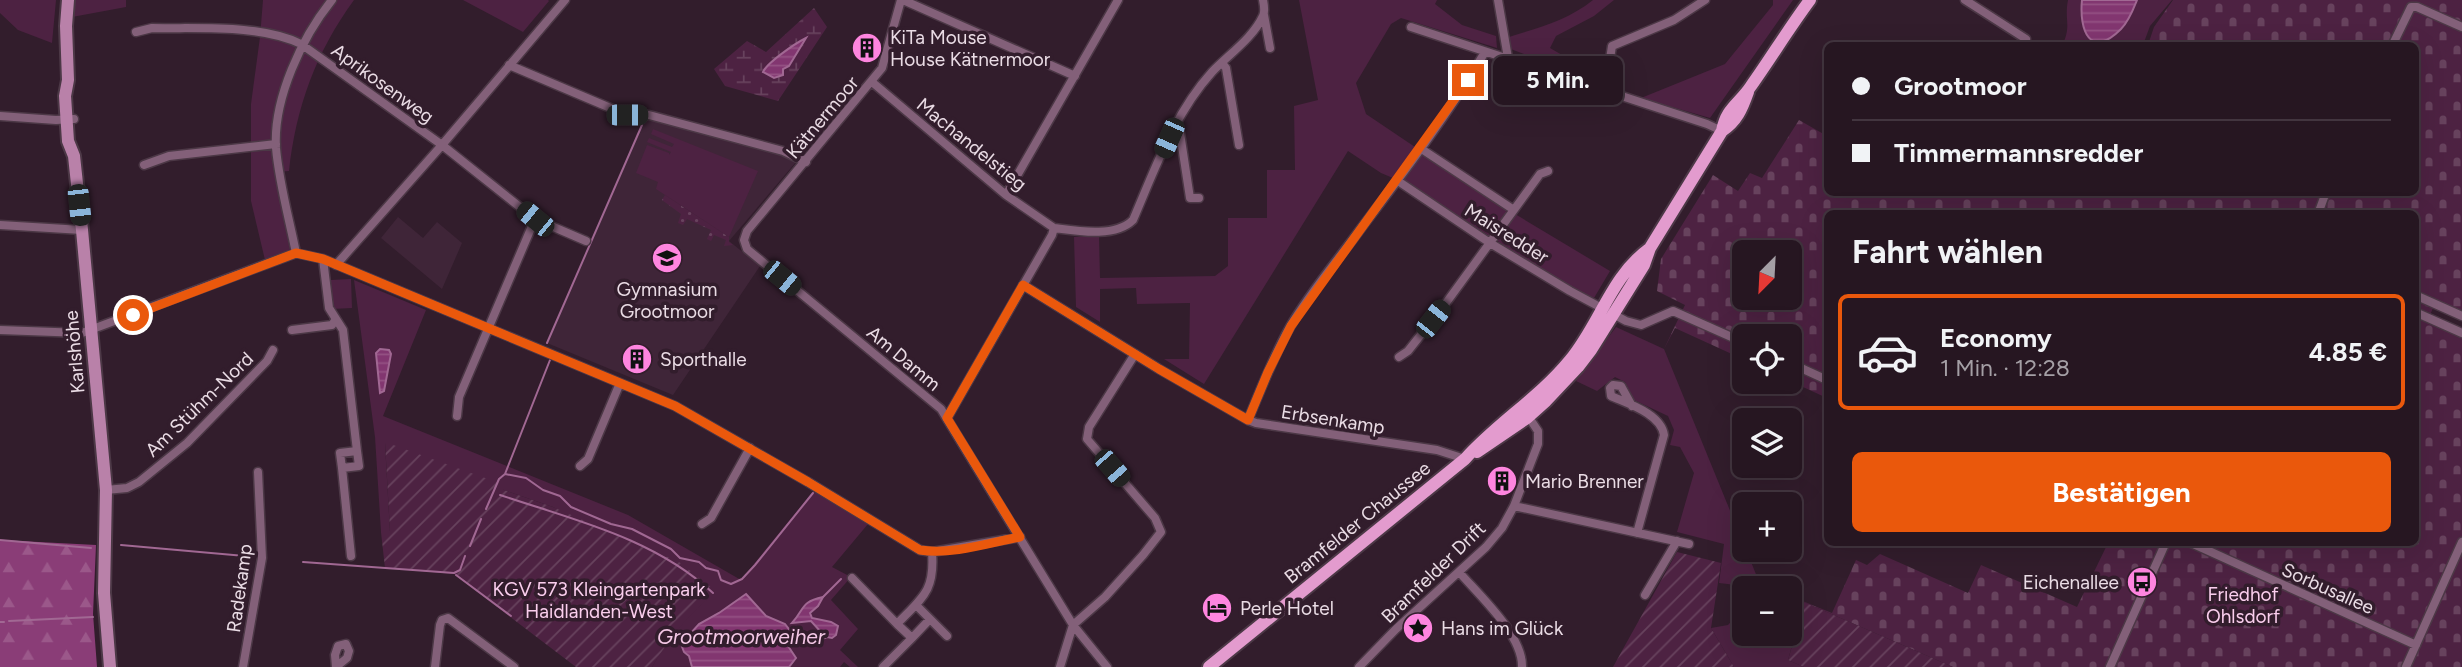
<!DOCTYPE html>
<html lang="de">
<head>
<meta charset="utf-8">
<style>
  :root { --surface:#261621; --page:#2e1f2a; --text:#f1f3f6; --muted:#a49fa5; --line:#42353f; --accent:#ea580c }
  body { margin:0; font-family:Figtree,sans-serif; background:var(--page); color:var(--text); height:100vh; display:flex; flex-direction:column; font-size:26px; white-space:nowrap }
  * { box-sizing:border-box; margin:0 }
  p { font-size:23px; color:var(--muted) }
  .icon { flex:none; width:38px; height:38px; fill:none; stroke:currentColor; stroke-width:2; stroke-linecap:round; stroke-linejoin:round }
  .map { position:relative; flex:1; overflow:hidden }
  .details { position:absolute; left:1824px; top:210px; width:595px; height:336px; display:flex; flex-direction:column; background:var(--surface); border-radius:10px; box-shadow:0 7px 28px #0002,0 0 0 2px var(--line) }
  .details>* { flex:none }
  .banner { position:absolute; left:1824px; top:42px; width:595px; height:154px; border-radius:10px; box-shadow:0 7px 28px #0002,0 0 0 2px var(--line); display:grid; align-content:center; height:154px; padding:0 28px; background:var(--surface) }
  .needle { width:46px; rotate:204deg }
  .fabs { position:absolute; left:1732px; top:240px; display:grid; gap:14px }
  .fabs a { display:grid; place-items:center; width:70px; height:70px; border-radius:10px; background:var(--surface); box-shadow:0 7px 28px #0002,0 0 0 2px var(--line); font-size:35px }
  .end { position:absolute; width:32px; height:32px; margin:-16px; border:9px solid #ea580c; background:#fff; box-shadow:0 0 0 4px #fff }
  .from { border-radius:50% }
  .bubble { position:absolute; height:49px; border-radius:10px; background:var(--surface); box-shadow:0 7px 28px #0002,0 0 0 2px var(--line); font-size:23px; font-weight:700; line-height:49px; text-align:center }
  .car { position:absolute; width:21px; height:42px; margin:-21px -10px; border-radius:9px; box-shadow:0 0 5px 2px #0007; background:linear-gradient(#222 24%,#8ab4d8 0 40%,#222 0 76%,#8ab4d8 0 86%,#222 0) }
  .banner b { display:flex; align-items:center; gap:24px; height:66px; font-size:26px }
  .banner b+b { border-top:2px solid var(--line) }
  .banner i { width:18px; height:18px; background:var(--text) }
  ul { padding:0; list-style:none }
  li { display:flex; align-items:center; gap:21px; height:116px; margin:0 14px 10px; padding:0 14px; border:4px solid transparent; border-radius:10px }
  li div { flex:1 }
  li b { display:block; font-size:26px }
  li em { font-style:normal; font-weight:700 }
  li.on { border-color:var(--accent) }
  li>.icon { width:63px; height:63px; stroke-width:1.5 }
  h2 { padding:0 28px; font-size:32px; line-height:84px }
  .primary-button { display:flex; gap:14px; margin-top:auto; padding:14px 28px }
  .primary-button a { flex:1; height:80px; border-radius:10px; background:var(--accent); color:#fff; font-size:28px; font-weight:700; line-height:80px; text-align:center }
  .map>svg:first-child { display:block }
  .built { fill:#3f2538 }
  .grass { fill:url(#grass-dots) }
  .forest { fill:url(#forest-firs) }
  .wetland { fill:url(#wetland-marsh) }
  .cemetery { fill:url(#cemetery-stones); fill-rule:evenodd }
  .park { fill:#4d2242 }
  .garden { fill:url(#garden-furrows) }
  .water { fill:url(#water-rules); stroke:#a16893; stroke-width:2 }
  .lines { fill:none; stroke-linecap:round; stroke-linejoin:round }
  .stream { stroke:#a16893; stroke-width:2 }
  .minor-casing { stroke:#4c3846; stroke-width:11 }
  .secondary-casing { stroke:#4c3846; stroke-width:16 }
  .primary-casing { stroke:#4c3846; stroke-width:16 }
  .minor { stroke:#836079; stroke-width:8 }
  .secondary { stroke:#b981a9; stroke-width:12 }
  .primary { stroke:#e39bce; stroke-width:12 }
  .route { stroke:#ea580c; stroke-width:9 }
  .labels { text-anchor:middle; stroke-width:7; stroke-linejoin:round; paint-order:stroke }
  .poi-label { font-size:19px; fill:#eadce5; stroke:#321d2c; text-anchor:start }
  .street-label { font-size:19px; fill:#eadce5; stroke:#321d2c }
  .park-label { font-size:19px; fill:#faceed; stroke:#321d2c }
  .water-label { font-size:21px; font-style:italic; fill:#f4c8e6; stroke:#321d2c }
</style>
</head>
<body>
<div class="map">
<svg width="2462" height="667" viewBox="0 0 2462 667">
  <defs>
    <pattern id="grass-dots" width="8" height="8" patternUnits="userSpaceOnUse" patternTransform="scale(1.75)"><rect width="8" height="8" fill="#4d2242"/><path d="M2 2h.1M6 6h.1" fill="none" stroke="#67425d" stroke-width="1.8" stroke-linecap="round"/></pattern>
    <pattern id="forest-firs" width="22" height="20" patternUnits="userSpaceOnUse" patternTransform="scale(1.75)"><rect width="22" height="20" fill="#8a3d77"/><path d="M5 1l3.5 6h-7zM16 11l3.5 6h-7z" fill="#9b588a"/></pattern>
    <pattern id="wetland-marsh" width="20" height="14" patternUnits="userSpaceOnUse" patternTransform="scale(1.75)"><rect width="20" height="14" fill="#4d2242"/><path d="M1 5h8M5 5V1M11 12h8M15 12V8" fill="none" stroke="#67425d"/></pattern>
    <pattern id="cemetery-stones" width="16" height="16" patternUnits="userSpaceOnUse" patternTransform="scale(1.75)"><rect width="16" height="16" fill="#4d2242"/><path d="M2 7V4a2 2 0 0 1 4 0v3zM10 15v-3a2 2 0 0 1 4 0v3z" fill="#67425d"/></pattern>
    <pattern id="garden-furrows" width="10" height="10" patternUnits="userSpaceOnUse" patternTransform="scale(1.75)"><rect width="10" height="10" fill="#4d2242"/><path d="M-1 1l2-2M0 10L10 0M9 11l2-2" fill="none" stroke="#67425d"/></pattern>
    <pattern id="water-rules" width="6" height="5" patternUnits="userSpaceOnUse" patternTransform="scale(1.75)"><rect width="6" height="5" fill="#823670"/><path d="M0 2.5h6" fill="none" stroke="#945284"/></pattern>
  </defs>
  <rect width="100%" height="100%" fill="#321d2c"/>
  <path class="built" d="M645,118l150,41 1,3 -67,79 31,25 -87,129 -126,-52z
    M398,217l25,21 14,-16 25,21 -20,46 -61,-51z"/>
  <path class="grass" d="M665,195l64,42v5l4,3 -9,1 2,-6 -12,-5 -3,6 -4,-2 4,-9 -24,-11 -4,6 -5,-2 3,-9 -19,-14z"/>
  <path class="forest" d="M0,540l96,5 -3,69 4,53h-97z"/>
  <path class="wetland" d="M814,8l13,19 -49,74 -53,-15 -11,-17 33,-28 19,11z"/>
  <path class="cemetery" d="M2173,0h289v320l-29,-12 -3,7 32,15v337h-509l-163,-71 42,17 24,-53 11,5 13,-11 88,39 13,-28 96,42 31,-64 307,-1v-328h-588v184l-37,-17v-45h-45v24l-70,-32 -11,21 81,197 -81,-197 21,-44 -28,-14 4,-32 52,-84 25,16 12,-18 12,5 37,-58 28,16v56h588v-146l-267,-1 6,-18zM1745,252h45v46h-45z"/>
  <path class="park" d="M0,0h56l-4,43 -34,-13 -18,-17z
    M74,0h52v7l-54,10z
    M263,0h91c-38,52 -58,107 -65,171l-14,1 15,78 -25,10 -14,-59v-97l9,-67z
    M463,0h85l1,1 -26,31z
    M1299,0h138l-2,4 27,21 34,11 1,12 -96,-30 -10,6 -35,59 10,31 144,97 100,60 -16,27 -24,-10 -158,-102 -31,-13 -33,-22 -144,233 -40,-25h25l1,-56 -53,1 -1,-16 -36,1v33l-24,-15 -2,-70 25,-1 1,42 115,-2 13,-10v-48h39v-48h28l-1,-64 24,-6z
    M1593,0h21l-20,16 -38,20 -6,12 31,18 -6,7 -67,-25 -2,-10c31,-10 61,-17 87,-38z
    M1773,0h20l-83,118 -69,-20 84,-34 48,-59z
    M2068,0h104l-22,26 -7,19 -81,1c10,-21 2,-25 6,-46z
    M653,129l105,42 -29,66 -73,-48 2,-7 -22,-9 11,-28 22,8v2l2,-3 -24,-10 2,-4 23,9 2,-3 -23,-10z
    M351,279l1,29 -20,1 -1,-29z
    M354,280l72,30 -43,106 245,99 113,65 73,-90 54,34 -36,43 19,10 -20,23 27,29 -18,21 18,17h-8l-6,-5 -4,5h-51l7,-9 -10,-15 -1,-19 -15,-5 -24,-25 -27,19 -20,11 -10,32 3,11h-40c17,-30 37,-54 64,-75l-163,-85 -49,-17 -119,-47 5,89h-9l-6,-95z
    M1616,327l48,22 96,235 -16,-6 1,56 45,-1 5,2 -7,25 16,7h-70l-23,-39 17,-3 13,-14 -5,-26 -17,-2 5,-39 -47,-12 17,-59 -14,-26 -10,-2 4,-15 -6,-14 -34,-16 -9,-18 -10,-5 -18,14 -21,-10z"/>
  <path class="garden" d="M385,442l114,41 5,7 49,17 126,55 38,30c-28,21 -47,45 -65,75h-76l-122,-93 -69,-6 -4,-36 9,-1z
    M1677,552l44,11 -10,65 23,39h-121z
    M1790,596l163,71h-149l-16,-7 7,-24 -5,-3z"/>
  <path class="water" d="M2082,0h55c-4,10 -8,21 -16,29 -31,31 -42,1 -39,-29z
    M806,38l-17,28 -6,3v6l-9,3 -11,-6c4,-9 31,-28 43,-34z
    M380,349l9,1 2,4 -7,37 -4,2 -4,-40z
    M746,594l20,22 19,8 6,8 -5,11 10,15 -7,9h-97l-3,-11 -5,-4 -3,-8 18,-20 20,-11z
    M823,597l-5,9 -8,7 2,5 19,4 7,4 -2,9 -4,3 -5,-1 -5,2 -1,-7 -10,-11 -19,2c13,-14 8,-21 31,-26z"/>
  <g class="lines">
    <path class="stream" d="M547,343l95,-218
      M505,474l21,4 17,12 17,6 11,11 40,17 21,5 39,20 9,9 19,4 7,6 12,3 3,9 10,4 11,-5 13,-14 58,-72
      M500,495c74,25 154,43 213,98
      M486,509l13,-30 6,-5 45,-114
      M0,540l91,8
      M121,545l136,12
      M470,546l11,-27
      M303,562l151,11 6,-3 5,-14
      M456,575l55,41
      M823,597l18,-18
      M9,621l84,-4
      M0,622h4"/>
    <g class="minor-casing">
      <path id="minor" d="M901,0l-19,68 -135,163 -3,9 3,9 194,160 132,216 34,42
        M903,0l172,76
        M1498,0l10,58
        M1965,0l61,39
        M1264,15l6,33
        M1411,27l296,97 15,7
        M136,32l16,-4c45,1 109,-4 149,16l141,101 93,74 51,22
        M2392,46l19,-39h6l45,20
        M1222,63l4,5 13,77
        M509,65l118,50h22l134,36 23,11
        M872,82l134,113 48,33
        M1613,92l-3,-33 2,-13 62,-26 31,-20
        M0,116l56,4 18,-1
        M1173,129l7,4 10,65h9
        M1420,148l91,60
        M144,165l25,-9 107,-12
        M1398,181l92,62 80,48 56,30 15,4 32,-14 72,32
        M1006,195l112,-195
        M2318,214l8,-22
        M0,225l82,5
        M1054,228c23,3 61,10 79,-8 22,-51 41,-106 79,-148 16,-17 41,-34 51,-56 2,-4 1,-11 0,-16
        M296,253c-7,-35 -17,-70 -20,-105 -3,-49 26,-111 56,-148
        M323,259l6,49 14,22 14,121 -17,2 2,15 17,-2 -2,-15
        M336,265l106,-120 123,-145
        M1023,285l136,84 89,51 8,3 181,27 28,9
        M2415,295l47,21
        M2415,312l47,21
        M0,330l82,3 214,-80 27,6 352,147 133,76 112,68 12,2 88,-15
        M292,330l40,-5 4,-6
        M1399,357l9,-6 38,-48 94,-129 8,-3
        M1790,363l37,17
        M1632,406l-11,-20 -8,-1 -3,3 1,8c18,8 50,18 53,39l-27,98
        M457,416l2,-19 76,-178
        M947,418l105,-183 2,-7
        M1248,420c13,-31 25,-63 42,-93 20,-35 48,-67 72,-100 43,-56 87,-114 123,-175
        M580,466l8,-7 32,-76
        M342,468l9,88
        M106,490l21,-2 12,-6 48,-39 80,-82 6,-11
        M1514,506l175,38
        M702,524l9,-6 39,-70
        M2189,542l227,103
        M1459,572c20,23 64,63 63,95
        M852,578l45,46
        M1645,595l32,-54
        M916,605l14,14 -18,19 -15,-14c26,-27 38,-33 35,-72
        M930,619l17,17
        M243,667l19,-109 -4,-86
        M336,667l-1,-12 3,-9 8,-2 3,7 -2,7 -10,8
        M435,667l5,-42 2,-5 6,-2 66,49
        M883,667l29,-29
        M1060,667l13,-42 32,-28 38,-42 18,-23 -6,-14 -68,-79 2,-12 46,-73
        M1359,667l37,-38 90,-82 16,-19 12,-22 24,-62v-13l-10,-15
        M2110,667l56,-125
        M2406,667l56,-125"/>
    </g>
    <g class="secondary-casing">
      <path id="secondary" d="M68,0l-2,26 2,54 -3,16 3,45 6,15 8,74 24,260 -2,103 6,74"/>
    </g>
    <g class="primary-casing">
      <path id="primary" d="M1722,131c15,-10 20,-22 26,-39
        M1477,452l50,-34 19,-17 32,-34 13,-17 53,-85 6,-17 72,-117c4,-23 17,-27 29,-45 20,-28 38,-58 59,-86
        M1209,667l256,-208c32,-36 74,-61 105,-99 30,-36 41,-84 80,-112"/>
    </g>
    <use href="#minor" class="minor"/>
    <use href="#secondary" class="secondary"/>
    <use href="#primary" class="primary"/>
  </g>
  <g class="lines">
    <path class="route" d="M133,315l163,-62 27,6 352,147 133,76 112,68c32,5 69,-7 100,-13l-73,-119 76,-133 136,84 89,51 20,-48 23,-46 177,-246"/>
  </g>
  <defs>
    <g id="building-disc" transform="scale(1.575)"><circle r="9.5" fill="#fe85df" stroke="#321d2c"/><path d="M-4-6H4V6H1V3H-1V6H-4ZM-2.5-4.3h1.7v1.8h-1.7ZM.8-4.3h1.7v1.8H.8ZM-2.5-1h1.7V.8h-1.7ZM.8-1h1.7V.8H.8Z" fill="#111"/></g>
    <g id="school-disc" transform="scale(1.575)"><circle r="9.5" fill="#fe85df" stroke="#321d2c"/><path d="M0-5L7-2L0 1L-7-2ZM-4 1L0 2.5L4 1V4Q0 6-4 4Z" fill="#111"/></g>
    <g id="bus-disc" transform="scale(1.575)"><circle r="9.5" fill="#fe85df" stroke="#321d2c"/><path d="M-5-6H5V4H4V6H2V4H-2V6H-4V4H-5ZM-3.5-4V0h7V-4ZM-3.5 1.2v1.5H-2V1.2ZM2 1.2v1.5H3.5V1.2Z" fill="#111"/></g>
    <g id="hotel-disc" transform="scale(1.575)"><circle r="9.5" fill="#fe85df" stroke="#321d2c"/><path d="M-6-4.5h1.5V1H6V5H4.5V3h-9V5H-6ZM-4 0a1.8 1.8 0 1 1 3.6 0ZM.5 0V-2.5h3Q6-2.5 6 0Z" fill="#111"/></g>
    <g id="sight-disc" transform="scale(1.575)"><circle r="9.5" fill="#fe85df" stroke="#321d2c"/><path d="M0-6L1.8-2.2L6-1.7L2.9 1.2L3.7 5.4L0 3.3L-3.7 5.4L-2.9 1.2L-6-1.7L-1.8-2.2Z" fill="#111"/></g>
  </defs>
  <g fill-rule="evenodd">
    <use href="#building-disc" x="867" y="48"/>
    <use href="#school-disc" x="667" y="258"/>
    <use href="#building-disc" x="637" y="359"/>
    <use href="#building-disc" x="1502" y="481"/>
    <use href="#bus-disc" x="2142" y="582"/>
    <use href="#hotel-disc" x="1217" y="608"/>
    <use href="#sight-disc" x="1418" y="628"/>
  </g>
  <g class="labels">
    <g class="poi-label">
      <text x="890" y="44">KiTa Mouse<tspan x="890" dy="22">House Kätnermoor</tspan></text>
      <text x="667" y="296" text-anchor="middle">Gymnasium<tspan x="667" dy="22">Grootmoor</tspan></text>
      <text x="660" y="366">Sporthalle</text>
      <text x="1525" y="488">Mario Brenner</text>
      <text x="2119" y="589" text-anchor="end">Eichenallee</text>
      <text x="1240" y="615">Perle Hotel</text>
      <text x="1441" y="635">Hans im Glück</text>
    </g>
    <g class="street-label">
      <text transform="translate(383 83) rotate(36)" y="7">Aprikosenweg</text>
      <text transform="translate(822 117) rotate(-50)" y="7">Kätnermoor</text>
      <text transform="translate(972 144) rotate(39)" y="7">Machandelstieg</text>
      <text transform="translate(1507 233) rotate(32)" y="7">Maisredder</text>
      <text transform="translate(74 352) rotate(-95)" y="7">Karlshöhe</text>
      <text transform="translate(904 358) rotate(40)" y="7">Am Damm</text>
      <text transform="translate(199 404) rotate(-44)" y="7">Am Stühm-Nord</text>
      <text transform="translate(1333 419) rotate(9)" y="7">Erbsenkamp</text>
      <text transform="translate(1357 522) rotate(-39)" y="7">Bramfelder Chaussee</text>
      <text transform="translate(1433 572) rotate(-44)" y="7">Bramfelder Drift</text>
      <text transform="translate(239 588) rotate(-82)" y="7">Radekamp</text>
      <text transform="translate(2328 588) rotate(24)" y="7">Sorbusallee</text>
    </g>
    <g class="park-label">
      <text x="599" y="596">KGV 573 Kleingartenpark<tspan x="599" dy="22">Haidlanden-West</tspan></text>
      <text x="2243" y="601">Friedhof<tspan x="2243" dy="22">Ohlsdorf</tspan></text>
    </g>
    <g class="water-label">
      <text x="741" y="644">Grootmoorweiher</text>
    </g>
  </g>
</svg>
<div class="fabs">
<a><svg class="needle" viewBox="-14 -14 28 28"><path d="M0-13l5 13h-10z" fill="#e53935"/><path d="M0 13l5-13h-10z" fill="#a49fa5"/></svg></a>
<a><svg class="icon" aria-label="locate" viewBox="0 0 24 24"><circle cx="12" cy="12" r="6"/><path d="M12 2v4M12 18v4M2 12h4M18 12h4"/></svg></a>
<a><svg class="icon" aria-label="layers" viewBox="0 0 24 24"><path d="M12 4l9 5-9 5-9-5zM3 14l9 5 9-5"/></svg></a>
<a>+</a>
<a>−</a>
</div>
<i class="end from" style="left:133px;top:315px"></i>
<i class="end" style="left:1468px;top:80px"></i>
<div class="bubble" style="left:1493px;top:56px;width:130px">5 Min.</div>
<i class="car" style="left:627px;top:115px;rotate:90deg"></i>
<i class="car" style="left:1169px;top:138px;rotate:204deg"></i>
<i class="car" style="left:79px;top:205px;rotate:174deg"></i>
<i class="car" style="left:535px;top:219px;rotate:309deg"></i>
<i class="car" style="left:782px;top:278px;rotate:129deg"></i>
<i class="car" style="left:1433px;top:319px;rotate:38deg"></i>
<i class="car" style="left:1112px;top:468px;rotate:139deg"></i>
<div class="banner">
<b><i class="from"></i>Grootmoor</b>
<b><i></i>Timmermannsredder</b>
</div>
<section class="details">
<h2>Fahrt wählen</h2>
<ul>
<li class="on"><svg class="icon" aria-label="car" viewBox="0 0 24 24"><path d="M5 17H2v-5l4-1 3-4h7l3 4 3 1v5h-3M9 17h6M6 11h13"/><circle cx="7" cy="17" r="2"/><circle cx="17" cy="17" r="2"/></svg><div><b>Economy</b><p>1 Min. · 12:28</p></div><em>4.85 €</em></li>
</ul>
<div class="primary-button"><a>Bestätigen</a></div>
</section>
</div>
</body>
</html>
